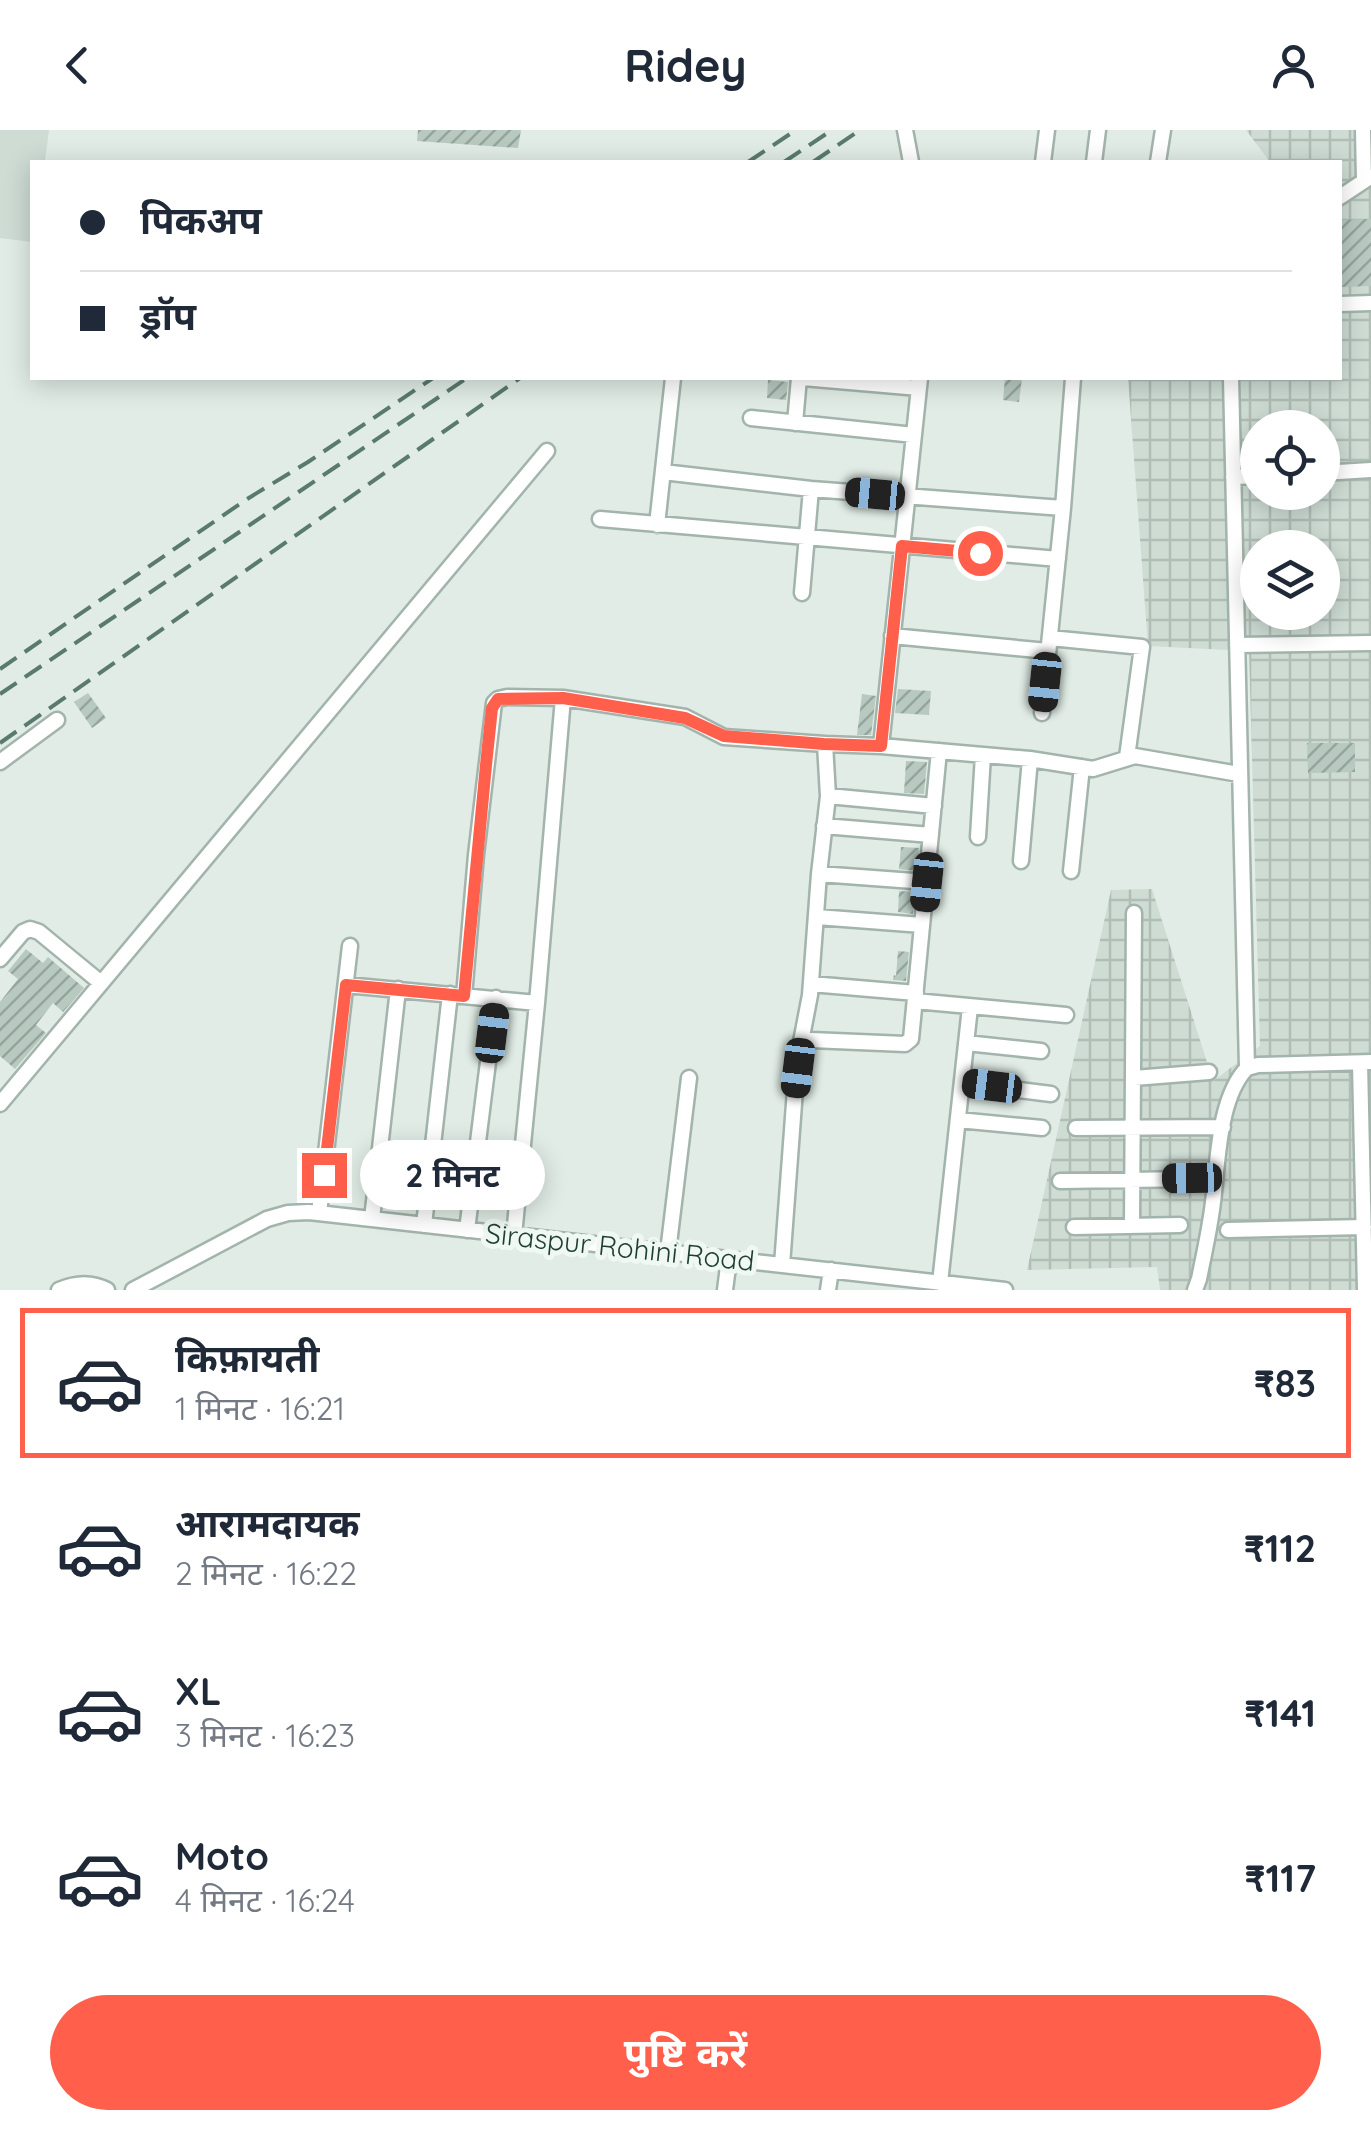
<!DOCTYPE html>
<html lang="hi">
<head>
<meta charset="utf-8">
<style>
  :root { --surface:#fff; --page:#f6f6f7; --text:#1f2937; --muted:#747a83; --line:#e0e1e3; --accent:#ff5f4b }
  body { margin:0; font-family:Quicksand,"Noto Sans Devanagari",sans-serif; background:var(--page); color:var(--text); height:100vh; display:flex; flex-direction:column; font-size:38px; white-space:nowrap }
  * { box-sizing:border-box; margin:0 }
  p { font-size:32px; color:var(--muted) }
  .icon { flex:none; width:55px; height:55px; fill:none; stroke:currentColor; stroke-width:2; stroke-linecap:round; stroke-linejoin:round }
  .map { position:relative; height:1160px; overflow:hidden }
  .details { display:flex; flex-direction:column; background:var(--surface); flex:1 }
  .details>* { flex:none }
  .hud { position:absolute; left:30px; top:30px; width:1312px; height:220px; border-radius:0px; box-shadow:0 5px 25px #0003; display:grid; align-content:center; height:220px; padding:0 50px; background:var(--surface) }
  .buttons { position:absolute; left:1240px; top:280px; display:grid; gap:20px }
  .buttons a { display:grid; place-items:center; width:100px; height:100px; border-radius:50%; background:var(--surface); box-shadow:0 5px 25px #0003; font-size:50px }
  .end { position:absolute; width:45px; height:45px; margin:-22px; border:12px solid #ff5f4b; background:#fff; box-shadow:0 0 0 5px #fff }
  .from { border-radius:50% }
  .bubble { position:absolute; height:70px; border-radius:35px; background:var(--surface); box-shadow:0 5px 25px #0003; font-size:32px; font-weight:700; line-height:70px; text-align:center }
  .car { position:absolute; width:30px; height:60px; margin:-30px -15px; border-radius:12px; box-shadow:0 0 8px 2px #0007; background:linear-gradient(#222 24%,#8ab4d8 0 40%,#222 0 76%,#8ab4d8 0 86%,#222 0) }
  .hud b { display:flex; align-items:center; gap:35px; height:95px; font-size:38px }
  .hud b+b { border-top:2px solid var(--line) }
  .hud i { width:25px; height:25px; background:var(--text) }
  ul { padding:18px 0 0; list-style:none }
  li { display:flex; align-items:center; gap:30px; height:150px; margin:0 20px 15px; padding:0 30px; border:5px solid transparent; border-radius:0px }
  li div { flex:1 }
  li b { display:block; font-size:38px }
  li em { font-style:normal; font-weight:700 }
  li.on { border-color:var(--accent) }
  li>.icon { width:90px; height:90px; stroke-width:1.5 }
  .action { display:flex; gap:20px; margin-top:auto; padding:20px 50px }
  .action a { flex:1; height:115px; border-radius:60px; background:var(--accent); color:#fff; font-size:40px; font-weight:700; line-height:115px; text-align:center }
  header { display:flex; justify-content:space-between; align-items:center; height:130px; padding:0 50px; background:var(--surface); font-size:45px; font-weight:700 }
  .map>svg:first-child { display:block }
  .built { fill:#cedcd4 }
  .industrial { fill:url(#industrial-grid); fill-rule:evenodd }
  .building { fill:url(#building-hatch) }
  .lines { fill:none; stroke-linecap:round; stroke-linejoin:round }
  .minor-casing { stroke:#a2b4ab; stroke-width:19 }
  .minor { stroke:#fff; stroke-width:14 }
  .rail { stroke:#597a6d; stroke-width:4; stroke-dasharray:20 10; stroke-linecap:butt }
  .route { stroke:#ff5f4b; stroke-width:12 }
  .labels { text-anchor:middle; stroke-width:10; stroke-linejoin:round; paint-order:stroke }
  .street-label { font-size:28px; fill:#1f3e31; stroke:#f0f8f3 }
</style>
</head>
<body>
<header><svg class="icon" aria-label="back" viewBox="0 0 24 24"><path d="M15 5l-7 7 7 7"/></svg>Ridey<svg class="icon" aria-label="person" viewBox="0 0 24 24"><circle cx="12" cy="8" r="4"/><path d="M4 21q1-7 8-7t8 7"/></svg></header>
<div class="map">
<svg width="1371" height="1160" viewBox="0 0 1371 1160">
  <defs>
    <pattern id="industrial-grid" width="8" height="8" patternUnits="userSpaceOnUse" patternTransform="scale(2.5)"><rect width="8" height="8" fill="#cedcd4"/><path d="M0 4h8M4 0v8" fill="none" stroke="#b0beb6"/></pattern>
    <pattern id="building-hatch" width="6" height="6" patternUnits="userSpaceOnUse" patternTransform="scale(2.5)"><rect width="6" height="6" fill="#b8cac0"/><path d="M-1 1l2-2M0 6l6-6M5 7l2-2" fill="none" stroke="#95a59d"/></pattern>
  </defs>
  <rect width="100%" height="100%" fill="#e0ece5"/>
  <path class="built" d="M0,0h49l-4,32h-13v80l-32,-4z"/>
  <path class="industrial" d="M1246,0h125v1160h-211l-3,-23 -130,3 84,-380 41,-1 61,192 47,-35 -11,-395 -101,-5 -20,-268h212v-216h-70zM1258,298h64v64h-64zM1258,418h64v64h-64z"/>
  <path class="building" d="M418,0h103l-3,18 -101,-7z
    M1371,89v67l-31,1v-67z
    M1005,248h17l-3,24 -16,-2z
    M768,250l20,2 -2,18 -19,-2z
    M898,559l33,2 -2,24 -34,-2z
    M88,563l18,25 -14,10 -18,-26z
    M862,564l14,2 -5,39h-14z
    M1307,613h48v29l-47,1z
    M906,631l21,1 -3,32 -20,-1z
    M901,717l18,1 -2,23 -18,-2z
    M899,761l16,1 -2,22 -15,-2z
    M26,819l17,14 5,-6 36,31 -21,24 -10,-9 -17,22 10,8 -31,36 -15,-13v-54l18,-23 -10,-8z
    M898,821l11,1 -3,29 -13,-1 1,-5 2,1z"/>
  <g class="lines">
    <g class="minor-casing">
      <path id="minor" d="M905,0l6,32
        M1363,0l1,51
        M1043,32l4,-32
        M1094,32l4,-32
        M1158,32l5,-32
        M1340,67l30,-20
        M1340,174l31,-1
        M803,248l116,10
        M1231,248l16,690
        M751,288l163,17
        M795,293l4,-45
        M663,342l148,17 252,19
        M1322,343l49,-3
        M1233,347l25,-1
        M600,389l458,40
        M657,395l16,-147
        M802,463l9,-104
        M892,506l156,15
        M1050,508l92,9 -15,110
        M1237,515l134,-2
        M1042,583l21,-205 10,-130
        M825,614l56,2 149,13 63,10 42,-13 104,18
        M881,616l39,-368
        M0,632l57,-42
        M828,666l106,10
        M824,696l107,9
        M978,707l5,-82
        M1021,731l9,-102
        M1071,741l11,-104
        M819,744l108,8
        M817,787l105,8
        M0,829l23,-27 7,-3 9,3 62,51
        M811,854l105,9
        M346,855l191,18
        M464,866l12,-141 18,-152 4,-4 9,-2 56,1 122,19 39,20 101,7 3,52 -9,78 -9,121 -10,52
        M915,871l151,14
        M966,913l75,8
        M1360,933l5,227
        M1247,938l11,-3 113,-3
        M1134,948l75,-6
        M962,953l89,11
        M0,974l547,-653
        M958,990l84,8
        M1076,998l147,-1
        M1060,1051l133,-2
        M319,1083l31,-267
        M372,1089l26,-230
        M424,1095l26,-231
        M1132,1096l2,-313
        M1074,1097l106,-2
        M467,1100l29,-232
        M1228,1100l136,-3
        M514,1105l23,-232 26,-305
        M668,1122l21,-174
        M782,1135l13,-175 7,-47 9,-3 94,4 6,-5 28,-288
        M940,1153l30,-276
        M59,1160c16,-7 33,-8 48,0
        M133,1160l134,-71 21,-6 21,-1 696,78
        M725,1160l4,-31
        M828,1160l3,-20
        M1195,1160l4,-11c5,-25 11,-51 14,-77 5,-39 5,-104 34,-134"/>
    </g>
    <use href="#minor" class="minor"/>
    <path class="rail" d="M748,32l48,-32
      M784,32l48,-32
      M813,32l47,-32
      M0,539l247,-170 61,-37 125,-84
      M0,564l467,-316
      M0,613l520,-365"/>
  </g>
  <g class="lines">
    <path class="route" d="M324,1045l22,-190 118,11 22,-231 6,-57 6,-9 65,-1 122,20 39,18 100,8 57,2 21,-200 78,7"/>
  </g>
  <g class="labels">
    <g class="street-label">
      <text transform="translate(620 1117) rotate(6)" y="10">Siraspur Rohini Road</text>
    </g>
  </g>
</svg>
<div class="buttons">
<a><svg class="icon" aria-label="locate" viewBox="0 0 24 24"><circle cx="12" cy="12" r="6"/><path d="M12 2v4M12 18v4M2 12h4M18 12h4"/></svg></a>
<a><svg class="icon" aria-label="layers" viewBox="0 0 24 24"><path d="M12 4l9 5-9 5-9-5zM3 14l9 5 9-5"/></svg></a>
</div>
<i class="end from" style="left:980px;top:423px"></i>
<i class="end" style="left:324px;top:1045px"></i>
<div class="bubble" style="left:360px;top:1010px;width:185px">2 मिनट</div>
<i class="car" style="left:875px;top:364px;rotate:275deg"></i>
<i class="car" style="left:1045px;top:552px;rotate:186deg"></i>
<i class="car" style="left:927px;top:752px;rotate:186deg"></i>
<i class="car" style="left:492px;top:903px;rotate:7deg"></i>
<i class="car" style="left:798px;top:938px;rotate:187deg"></i>
<i class="car" style="left:992px;top:956px;rotate:277deg"></i>
<i class="car" style="left:1192px;top:1048px;rotate:269deg"></i>
<div class="hud">
<b><i class="from"></i>पिकअप</b>
<b><i></i>ड्रॉप</b>
</div>
</div>
<section class="details">
<ul>
<li class="on"><svg class="icon" aria-label="car" viewBox="0 0 24 24"><path d="M5 17H2v-5l4-1 3-4h7l3 4 3 1v5h-3M9 17h6M6 11h13"/><circle cx="7" cy="17" r="2"/><circle cx="17" cy="17" r="2"/></svg><div><b>किफ़ायती</b><p>1 मिनट · 16:21</p></div><em>₹83</em></li>
<li><svg class="icon" aria-label="car" viewBox="0 0 24 24"><path d="M5 17H2v-5l4-1 3-4h7l3 4 3 1v5h-3M9 17h6M6 11h13"/><circle cx="7" cy="17" r="2"/><circle cx="17" cy="17" r="2"/></svg><div><b>आरामदायक</b><p>2 मिनट · 16:22</p></div><em>₹112</em></li>
<li><svg class="icon" aria-label="car" viewBox="0 0 24 24"><path d="M5 17H2v-5l4-1 3-4h7l3 4 3 1v5h-3M9 17h6M6 11h13"/><circle cx="7" cy="17" r="2"/><circle cx="17" cy="17" r="2"/></svg><div><b>XL</b><p>3 मिनट · 16:23</p></div><em>₹141</em></li>
<li><svg class="icon" aria-label="car" viewBox="0 0 24 24"><path d="M5 17H2v-5l4-1 3-4h7l3 4 3 1v5h-3M9 17h6M6 11h13"/><circle cx="7" cy="17" r="2"/><circle cx="17" cy="17" r="2"/></svg><div><b>Moto</b><p>4 मिनट · 16:24</p></div><em>₹117</em></li>
</ul>
<div class="action"><a>पुष्टि करें</a></div>
</section>
</body>
</html>
